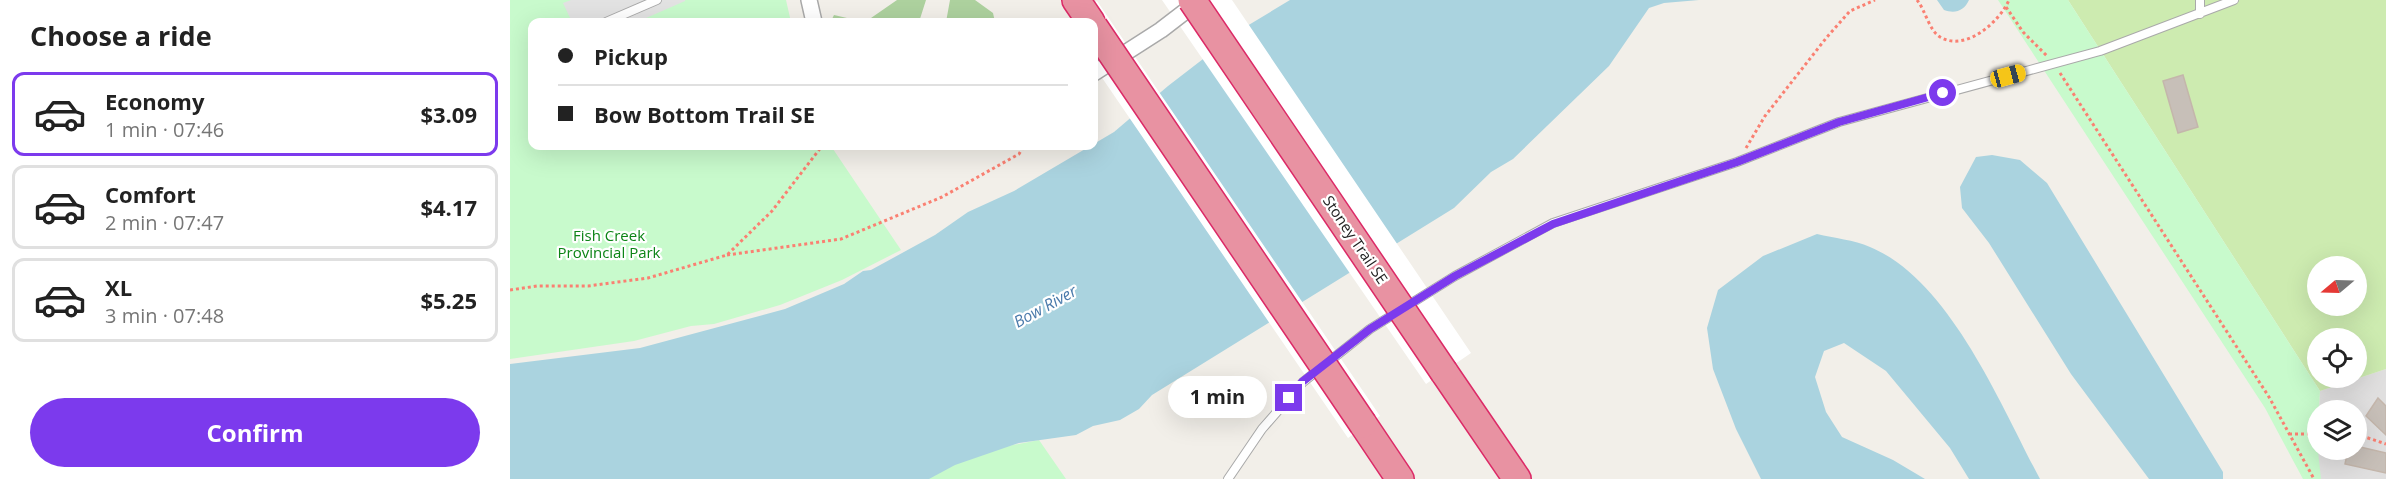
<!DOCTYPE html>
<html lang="en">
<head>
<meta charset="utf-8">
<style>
  :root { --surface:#fff; --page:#f6f6f6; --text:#222; --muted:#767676; --line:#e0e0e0; --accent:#7c3aed }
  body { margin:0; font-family:"Open Sans",sans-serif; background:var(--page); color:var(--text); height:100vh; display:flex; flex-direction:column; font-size:22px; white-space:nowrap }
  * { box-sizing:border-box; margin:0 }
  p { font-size:20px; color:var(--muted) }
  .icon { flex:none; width:33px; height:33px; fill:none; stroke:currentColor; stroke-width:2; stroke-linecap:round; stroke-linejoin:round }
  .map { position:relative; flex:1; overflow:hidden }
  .sheet { display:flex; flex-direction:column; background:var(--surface); width:510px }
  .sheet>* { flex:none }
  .banner { position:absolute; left:18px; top:18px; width:570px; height:132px; border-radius:12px; box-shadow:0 6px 24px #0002; display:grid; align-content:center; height:132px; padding:0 30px; background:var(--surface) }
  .needle { width:39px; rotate:251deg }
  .fabs { position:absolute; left:1797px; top:256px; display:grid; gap:12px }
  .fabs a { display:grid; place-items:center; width:60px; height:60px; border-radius:50%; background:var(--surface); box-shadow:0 6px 24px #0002; font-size:30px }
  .end { position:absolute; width:27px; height:27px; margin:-14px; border:8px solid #7c3aed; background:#fff; box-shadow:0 0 0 3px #fff }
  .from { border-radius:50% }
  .bubble { position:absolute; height:42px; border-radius:21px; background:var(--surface); box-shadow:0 6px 24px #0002; font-size:20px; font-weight:700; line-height:42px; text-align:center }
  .car { position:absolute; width:18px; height:36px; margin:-18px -9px; border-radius:8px; box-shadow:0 0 4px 2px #0007; background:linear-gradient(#f5c518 24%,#345 0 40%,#f5c518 0 76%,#345 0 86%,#f5c518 0) }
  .banner b { display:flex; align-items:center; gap:21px; height:57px; font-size:22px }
  .banner b+b { border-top:2px solid var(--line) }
  .banner i { width:15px; height:15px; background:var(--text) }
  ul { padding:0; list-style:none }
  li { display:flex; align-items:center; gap:18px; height:84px; margin:0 12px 9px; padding:0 18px; border:3px solid var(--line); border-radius:12px }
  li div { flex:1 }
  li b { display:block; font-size:22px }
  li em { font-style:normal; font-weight:700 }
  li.on { border-color:var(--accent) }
  li>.icon { width:54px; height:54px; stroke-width:1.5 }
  h2 { padding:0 30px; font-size:27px; line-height:72px }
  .button { display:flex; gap:12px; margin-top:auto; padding:12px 30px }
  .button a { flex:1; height:69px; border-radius:36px; background:var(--accent); color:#fff; font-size:24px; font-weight:700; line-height:69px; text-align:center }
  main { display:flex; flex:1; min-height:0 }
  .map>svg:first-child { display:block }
  .residential { fill:#e0dfdf }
  .grass { fill:#cdebb0; fill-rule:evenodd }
  .forest { fill:#add19e }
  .park { fill:#c8facc }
  .parking { fill:#e2e2e2 }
  .water { fill:#aad3df }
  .pier { fill:#fff }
  .building { fill:#c7bfb8; stroke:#c4b6ab; stroke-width:1.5 }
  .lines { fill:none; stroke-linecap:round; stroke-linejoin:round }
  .lane-casing { stroke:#a9a9a9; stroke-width:10 }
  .street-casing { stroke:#a9a9a9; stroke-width:18 }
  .highway-casing { stroke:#dc2a67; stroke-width:30 }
  .path { stroke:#fa8072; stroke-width:3; stroke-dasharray:3 3; stroke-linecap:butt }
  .lane { stroke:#fff; stroke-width:8 }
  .street { stroke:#fff; stroke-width:15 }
  .highway { stroke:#e892a2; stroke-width:27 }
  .highway-bridge-casing { stroke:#dc2a67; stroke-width:30; stroke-linecap:butt }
  .highway-bridge { stroke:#e892a2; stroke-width:27 }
  .route { stroke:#7c3aed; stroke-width:8 }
  .labels { text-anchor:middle; stroke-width:4.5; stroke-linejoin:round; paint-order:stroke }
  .park-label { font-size:15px; fill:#0c8416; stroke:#fff }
  .street-label { font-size:15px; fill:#222; stroke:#fff }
  .water-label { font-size:16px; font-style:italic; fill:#4a7aab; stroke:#fff }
</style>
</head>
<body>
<main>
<section class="sheet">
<h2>Choose a ride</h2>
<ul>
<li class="on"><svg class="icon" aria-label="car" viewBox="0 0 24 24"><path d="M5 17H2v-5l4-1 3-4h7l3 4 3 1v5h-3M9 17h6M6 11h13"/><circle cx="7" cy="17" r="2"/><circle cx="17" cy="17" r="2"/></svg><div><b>Economy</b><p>1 min · 07:46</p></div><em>$3.09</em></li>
<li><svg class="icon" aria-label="car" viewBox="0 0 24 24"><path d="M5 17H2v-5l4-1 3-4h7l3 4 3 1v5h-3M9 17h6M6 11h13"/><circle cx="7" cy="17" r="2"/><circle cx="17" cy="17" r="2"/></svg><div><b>Comfort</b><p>2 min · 07:47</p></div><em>$4.17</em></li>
<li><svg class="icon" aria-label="car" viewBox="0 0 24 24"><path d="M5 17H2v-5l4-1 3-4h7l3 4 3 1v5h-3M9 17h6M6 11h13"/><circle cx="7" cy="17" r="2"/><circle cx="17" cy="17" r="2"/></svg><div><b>XL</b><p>3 min · 07:48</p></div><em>$5.25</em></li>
</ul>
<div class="button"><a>Confirm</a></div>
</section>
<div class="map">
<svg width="1876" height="479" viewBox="0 0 1876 479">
  <rect width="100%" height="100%" fill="#f2efe9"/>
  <path class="residential" d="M1876,369v110h-65l-2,-3 -2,-34v-8l1,16h38v-39h-37l1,-20z"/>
  <path class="grass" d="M1558,0h318v369l-66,22zM1808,267h38v39h-38zM1808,339h38v39h-38z"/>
  <path class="forest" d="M387,0h29l-7,22h-87l-1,-1 3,-6 26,6 11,-3z
    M440,0h25l18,13 2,9h-49z"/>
  <path class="park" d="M0,0h276l5,22h-259v124h299l70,104 -59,30 -62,25 -66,19 -23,2 -57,15 -124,18z
    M1488,0h70l252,391 -3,51 4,37h-18l-38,-71z
    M529,440l27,39h-158l68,-27z"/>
  <path class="parking" d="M61,0h114v1l-48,21h-65l-9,-19z"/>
  <path class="water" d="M780,0h409l-35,3 -15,5 -40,58 -96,93 -22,13 -37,36 -302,187 -13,14 -19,11 -27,6 -17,9 -57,8 -64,22 -26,14h-419v-115l130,-16 145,-39 59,-25 19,-13 8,-1 64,-35 33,-23 46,-21 100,-59 54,-46 74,-57z
    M1427,0h32c-5,11 -14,14 -25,10z
    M1482,155l28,5 27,23 176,289v7h-74l-78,-105 -82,-131 -27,-35 -2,-21 16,-30z
    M1307,234c17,4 37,6 53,13 80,33 131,159 170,232h-71l-19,-31 -64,-77 -42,-28 -20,8 -9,26 11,35 16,25 51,23 32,19h-164l-25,-50 -23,-60 -6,-41 11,-38 45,-34z"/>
  <path class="pier" d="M652,0h70l239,353 -45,31z
    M587,1l283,415 -32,22 -254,-372v-44h-29z"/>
  <path class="building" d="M1673,75l15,52 -20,6 -15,-52z
    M1868,398l8,8v29l-20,-19z
    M1846,446l30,7v20l-41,-9 3,-14h8z"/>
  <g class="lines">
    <g class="lane-casing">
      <path id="lane" d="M1690,14v-14
        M96,22l51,-22
        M718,479l34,-50 41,-47 67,-53 85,-53 98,-53 184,-61 102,-40 261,-71 134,-51"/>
    </g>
    <g class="street-casing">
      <path id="street" d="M299,0l5,22
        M584,73l67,-43 39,-30"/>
    </g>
    <g class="highway-casing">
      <path id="highway" d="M566,0l15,22
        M934,372l73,107
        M853,424l37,55"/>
    </g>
    <path class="path" d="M1407,0c9,11 12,32 25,38 25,13 58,-17 67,-38
      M1496,7l17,25 24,24
      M1550,73l209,324 45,82
      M1236,148l19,-32 62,-79 23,-26 25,-11
      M217,255l114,-16 101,-42 77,-43 5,-8
      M0,290l27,-4h51l60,-8 79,-23 45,-44 50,-65
      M1779,434h29
      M1846,434l30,10"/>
    <use href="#lane" class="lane"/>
    <use href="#street" class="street"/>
    <use href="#highway" class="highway"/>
    <g class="highway-bridge-casing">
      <path id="highway-bridge" d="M682,0l252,372
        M584,27l269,397"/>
    </g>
    <use href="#highway-bridge" class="highway-bridge"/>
  </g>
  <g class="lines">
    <path class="route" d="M779,398l13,-16 68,-53 85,-53 98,-52 184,-62 102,-40 104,-29"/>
  </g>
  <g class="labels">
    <g class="park-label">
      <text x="99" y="241">Fish Creek<tspan x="99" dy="17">Provincial Park</tspan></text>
    </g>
    <g class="street-label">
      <text transform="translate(845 240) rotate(56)" y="5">Stoney Trail SE</text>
    </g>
    <g class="water-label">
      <text transform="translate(535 306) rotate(-29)" y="6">Bow River</text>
    </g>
  </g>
</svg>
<div class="fabs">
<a><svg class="needle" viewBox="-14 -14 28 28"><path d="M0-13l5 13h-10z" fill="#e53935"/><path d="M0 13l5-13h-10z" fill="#767676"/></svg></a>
<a><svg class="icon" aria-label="locate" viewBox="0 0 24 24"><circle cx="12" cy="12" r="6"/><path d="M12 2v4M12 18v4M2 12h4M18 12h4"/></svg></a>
<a><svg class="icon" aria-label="layers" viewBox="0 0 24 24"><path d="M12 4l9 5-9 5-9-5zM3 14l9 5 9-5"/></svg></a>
</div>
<i class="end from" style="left:1433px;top:93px"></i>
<i class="end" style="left:779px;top:398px"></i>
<div class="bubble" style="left:658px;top:376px;width:99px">1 min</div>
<i class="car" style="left:1498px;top:76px;rotate:75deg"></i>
<div class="banner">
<b><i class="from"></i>Pickup</b>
<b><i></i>Bow Bottom Trail SE</b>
</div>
</div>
</main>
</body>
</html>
